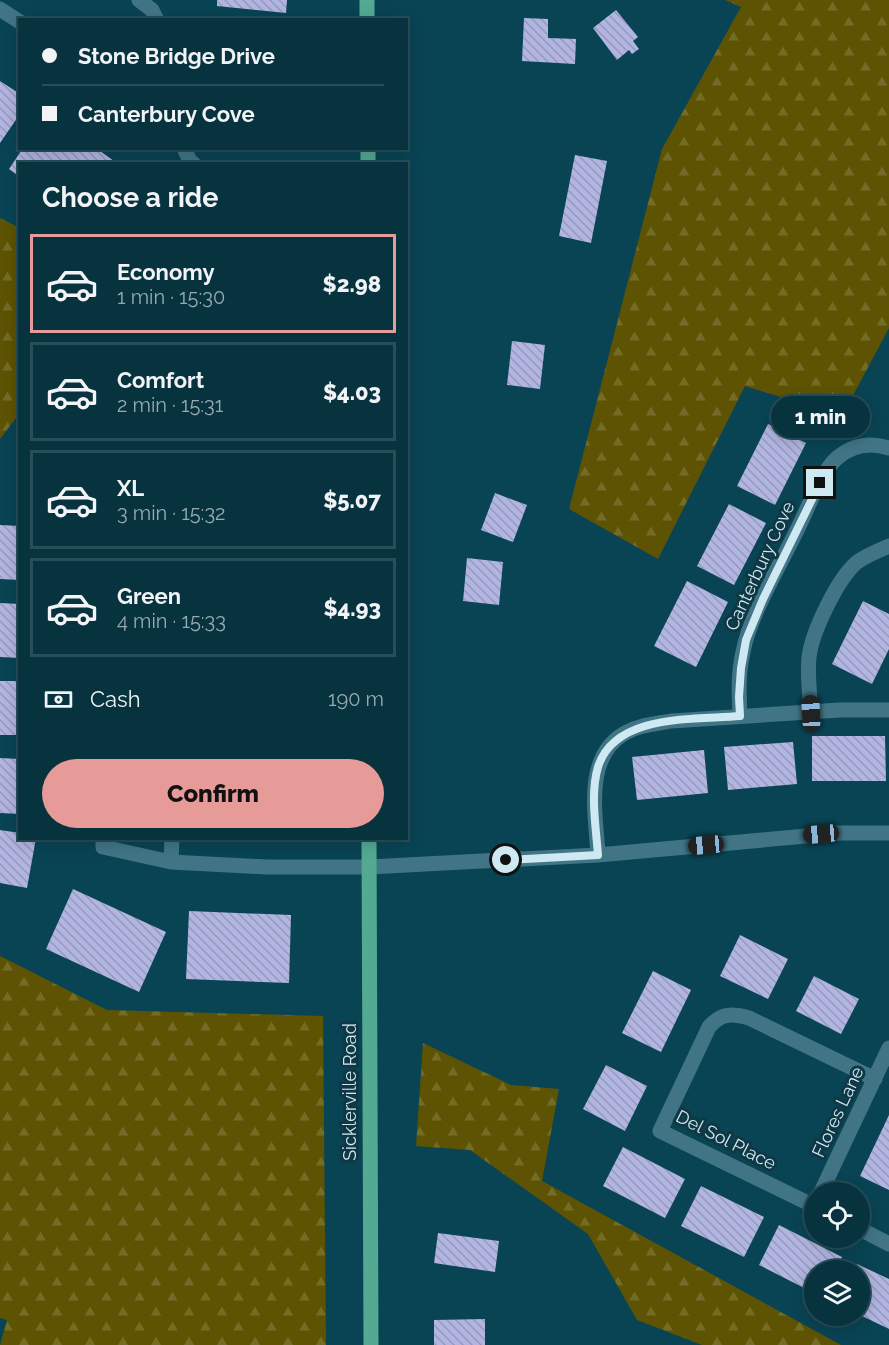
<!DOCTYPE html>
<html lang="en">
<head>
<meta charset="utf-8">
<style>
  :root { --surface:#07333f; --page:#103b46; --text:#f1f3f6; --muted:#98aab0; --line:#284e59; --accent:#e69b98 }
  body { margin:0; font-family:Raleway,sans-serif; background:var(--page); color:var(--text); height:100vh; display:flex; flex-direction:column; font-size:22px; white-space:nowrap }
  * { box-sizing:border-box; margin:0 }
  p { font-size:20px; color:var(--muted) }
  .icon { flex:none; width:33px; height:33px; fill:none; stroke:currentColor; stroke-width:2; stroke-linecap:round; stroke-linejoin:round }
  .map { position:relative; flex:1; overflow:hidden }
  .panel { position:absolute; left:18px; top:162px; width:390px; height:678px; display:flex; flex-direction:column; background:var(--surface); border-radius:0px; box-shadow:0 3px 15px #0003,0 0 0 2px var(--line) }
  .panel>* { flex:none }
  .banner { position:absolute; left:18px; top:18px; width:390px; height:132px; border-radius:0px; box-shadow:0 3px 15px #0003,0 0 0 2px var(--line); display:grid; align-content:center; height:132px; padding:0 24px; background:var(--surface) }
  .buttons { position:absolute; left:804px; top:1182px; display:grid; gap:12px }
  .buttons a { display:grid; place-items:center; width:66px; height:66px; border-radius:50%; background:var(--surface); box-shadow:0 3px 15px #0003,0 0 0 2px var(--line); font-size:30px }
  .end { position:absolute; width:27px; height:27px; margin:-14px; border:8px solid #cfe9f3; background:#111; box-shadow:0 0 0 3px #111 }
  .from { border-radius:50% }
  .bubble { position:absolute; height:42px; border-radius:21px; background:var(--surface); box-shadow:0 3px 15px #0003,0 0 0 2px var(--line); font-size:20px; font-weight:800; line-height:42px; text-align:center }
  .car { position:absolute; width:18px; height:36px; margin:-18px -9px; border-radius:8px; box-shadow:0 0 4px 2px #0007; background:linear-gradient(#222 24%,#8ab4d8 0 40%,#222 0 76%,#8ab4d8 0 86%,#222 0) }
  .banner b { display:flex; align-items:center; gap:21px; height:57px; font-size:22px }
  .banner b+b { border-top:2px solid var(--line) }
  .banner i { width:15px; height:15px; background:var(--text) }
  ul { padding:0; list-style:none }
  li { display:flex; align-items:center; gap:18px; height:99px; margin:0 12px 9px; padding:0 12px; border:3px solid var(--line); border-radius:0px }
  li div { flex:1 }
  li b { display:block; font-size:22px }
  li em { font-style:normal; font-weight:800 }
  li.on { border-color:var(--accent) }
  li>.icon { width:54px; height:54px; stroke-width:1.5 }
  h2 { padding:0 24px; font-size:27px; line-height:72px }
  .pay { display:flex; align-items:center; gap:15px; height:66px; padding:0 24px; font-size:22px }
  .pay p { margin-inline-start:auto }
  .action { display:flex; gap:12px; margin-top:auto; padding:12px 24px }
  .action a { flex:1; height:69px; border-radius:36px; background:var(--accent); color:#111; font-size:24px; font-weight:800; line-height:69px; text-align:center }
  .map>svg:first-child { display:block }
  .forest { fill:url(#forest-firs) }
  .building { fill:url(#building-back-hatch) }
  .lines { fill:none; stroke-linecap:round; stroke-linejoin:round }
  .minor { stroke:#417586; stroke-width:15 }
  .major { stroke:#54a993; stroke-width:15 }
  .route { stroke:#cfe9f3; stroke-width:8 }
  .labels { text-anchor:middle; stroke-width:6; stroke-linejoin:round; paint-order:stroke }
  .street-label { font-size:18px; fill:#cfe9f3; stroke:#0f3844 }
</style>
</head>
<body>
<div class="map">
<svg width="889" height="1345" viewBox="0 0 889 1345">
  <defs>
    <pattern id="forest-firs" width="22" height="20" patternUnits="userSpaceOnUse" patternTransform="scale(1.5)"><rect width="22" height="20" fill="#5d5302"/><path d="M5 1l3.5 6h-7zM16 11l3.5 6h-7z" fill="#736c27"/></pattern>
    <pattern id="building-back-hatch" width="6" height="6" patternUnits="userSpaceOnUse" patternTransform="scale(1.5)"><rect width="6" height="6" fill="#b2b5e1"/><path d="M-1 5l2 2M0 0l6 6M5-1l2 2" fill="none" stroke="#9599bb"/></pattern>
  </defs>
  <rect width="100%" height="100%" fill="#094454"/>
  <path class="forest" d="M725,0h164v328l-47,88 -97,-30 -87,173 -89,-50 93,-360 79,-142z
    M0,218l20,10 -1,186 -19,25z
    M0,956l107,54 216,6 3,329h-326l7,-25 -7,-2z
    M423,1043l88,42 48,4 -17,92 299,164h-139l-65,-25 -49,-86 -118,-84 -54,-4z"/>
  <path class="building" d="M217,0h70l-1,13 -69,-7z
    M616,10l22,27 -5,4 6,8 -7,5 -3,-4 -12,10 -24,-32z
    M524,18l24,1v19l28,1 -1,25 -53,-3z
    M0,81l20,13v20l-20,29z
    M23,148h73l22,16h-98v13l-11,-8z
    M575,155l32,6 -16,82 -32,-7z
    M512,341l33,4 -5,44 -33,-4z
    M768,424l38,19 -31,62 -38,-19z
    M495,493l32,12 -14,37 -32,-12z
    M729,504l37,19 -32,62 -37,-19z
    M0,525l20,1v54l-20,-1z
    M467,558l36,4 -4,43 -36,-4z
    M687,581l41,21 -32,65 -42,-21z
    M863,601l26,13v35l-17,35 -40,-20z
    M0,603l20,1v54l-20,-1z
    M0,681h20v54h-20z
    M812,736h73l1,45h-74z
    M793,742l4,42 -69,6 -4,-43z
    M704,750l4,43 -71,7 -5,-43z
    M0,758l20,1v55l-20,-1z
    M0,830l20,3v5h16l-9,50 -27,-5z
    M73,889l93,43 -27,60 -93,-43z
    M189,911l102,4 -2,68 -103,-4z
    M740,935l48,24 -20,40 -48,-23z
    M653,971l38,19 -30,62 -39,-19z
    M814,976l45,23 -18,35 -45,-23z
    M606,1065l41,21 -22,45 -42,-22z
    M889,1115v75l-29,-14z
    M623,1147l62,32 -20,39 -62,-32z
    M701,1186l63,31 -20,40 -63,-31z
    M779,1225l63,32 -7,13h-21v23l-55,-28z
    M438,1233l61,8 -4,31 -61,-9z
    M857,1264l32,15v50l-29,-14v-45h-6z
    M485,1319v26h-51v-25z"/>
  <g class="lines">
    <path class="minor" d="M139,0l13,10 5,10
      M0,9l20,13
      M184,148l6,13 4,3
      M811,713c-1,-18 -4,-38 -2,-56 3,-25 28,-77 47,-94 10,-8 22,-12 33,-17
      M740,716c-1,-21 -2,-43 3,-64 7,-38 39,-90 56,-126 10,-20 22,-54 38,-68 15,-13 33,-16 52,-10
      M103,838v9l68,15 96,5h102l229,-12 241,-22h50
      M598,855c-2,-40 -15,-98 27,-122 14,-8 30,-9 46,-12l169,-11h49
      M171,862l1,-24
      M821,1192l68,-144
      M814,1206l-154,-75 49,-104c12,-14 23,-14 40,-9l126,61
      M860,1229l29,15"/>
    <path class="major" d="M367,0v20
      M368,148v16
      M369,838l2,507"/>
  </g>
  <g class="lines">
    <path class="route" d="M506,860l92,-5c-2,-28 -8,-61 0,-88 17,-54 97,-47 142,-51l-1,-19 2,-29 5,-28 17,-41 57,-116"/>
  </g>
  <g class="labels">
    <g class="street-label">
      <text transform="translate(760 566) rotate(-65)" y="6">Canterbury Cove</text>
      <text transform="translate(350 1092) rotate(-90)" y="6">Sicklerville Road</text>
      <text transform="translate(838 1112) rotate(-65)" y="6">Flores Lane</text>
      <text transform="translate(726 1140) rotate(27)" y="6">Del Sol Place</text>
    </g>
  </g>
</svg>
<div class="buttons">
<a><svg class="icon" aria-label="locate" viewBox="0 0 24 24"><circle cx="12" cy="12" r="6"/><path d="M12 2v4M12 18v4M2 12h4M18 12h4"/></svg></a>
<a><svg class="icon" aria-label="layers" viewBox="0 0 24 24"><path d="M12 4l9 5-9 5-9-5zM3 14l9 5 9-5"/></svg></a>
</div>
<i class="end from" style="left:506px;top:860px"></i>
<i class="end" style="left:820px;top:483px"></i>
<div class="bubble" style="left:771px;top:396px;width:99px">1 min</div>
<i class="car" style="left:811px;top:713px;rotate:357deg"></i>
<i class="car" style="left:821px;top:834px;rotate:265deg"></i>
<i class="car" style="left:706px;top:845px;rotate:265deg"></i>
<div class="banner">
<b><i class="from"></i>Stone Bridge Drive</b>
<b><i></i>Canterbury Cove</b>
</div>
<section class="panel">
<h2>Choose a ride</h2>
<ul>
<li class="on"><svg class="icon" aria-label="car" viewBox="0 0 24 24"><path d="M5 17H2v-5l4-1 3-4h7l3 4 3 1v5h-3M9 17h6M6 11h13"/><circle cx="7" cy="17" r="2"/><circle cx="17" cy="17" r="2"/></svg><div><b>Economy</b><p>1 min · 15:30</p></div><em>$2.98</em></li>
<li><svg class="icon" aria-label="car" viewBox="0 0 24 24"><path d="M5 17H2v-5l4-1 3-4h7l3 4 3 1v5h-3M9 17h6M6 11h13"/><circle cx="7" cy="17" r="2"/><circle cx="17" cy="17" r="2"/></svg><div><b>Comfort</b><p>2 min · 15:31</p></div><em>$4.03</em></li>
<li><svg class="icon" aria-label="car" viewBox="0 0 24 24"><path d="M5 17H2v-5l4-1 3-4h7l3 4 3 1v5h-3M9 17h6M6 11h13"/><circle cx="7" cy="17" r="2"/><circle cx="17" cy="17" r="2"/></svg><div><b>XL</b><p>3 min · 15:32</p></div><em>$5.07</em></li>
<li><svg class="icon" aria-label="car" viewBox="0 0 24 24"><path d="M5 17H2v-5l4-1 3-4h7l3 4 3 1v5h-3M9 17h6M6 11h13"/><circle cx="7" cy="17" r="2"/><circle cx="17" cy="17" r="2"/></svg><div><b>Green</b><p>4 min · 15:33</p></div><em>$4.93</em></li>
</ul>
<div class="pay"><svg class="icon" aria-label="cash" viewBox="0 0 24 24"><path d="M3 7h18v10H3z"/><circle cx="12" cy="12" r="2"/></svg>Cash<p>190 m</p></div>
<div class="action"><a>Confirm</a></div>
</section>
</div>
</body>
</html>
